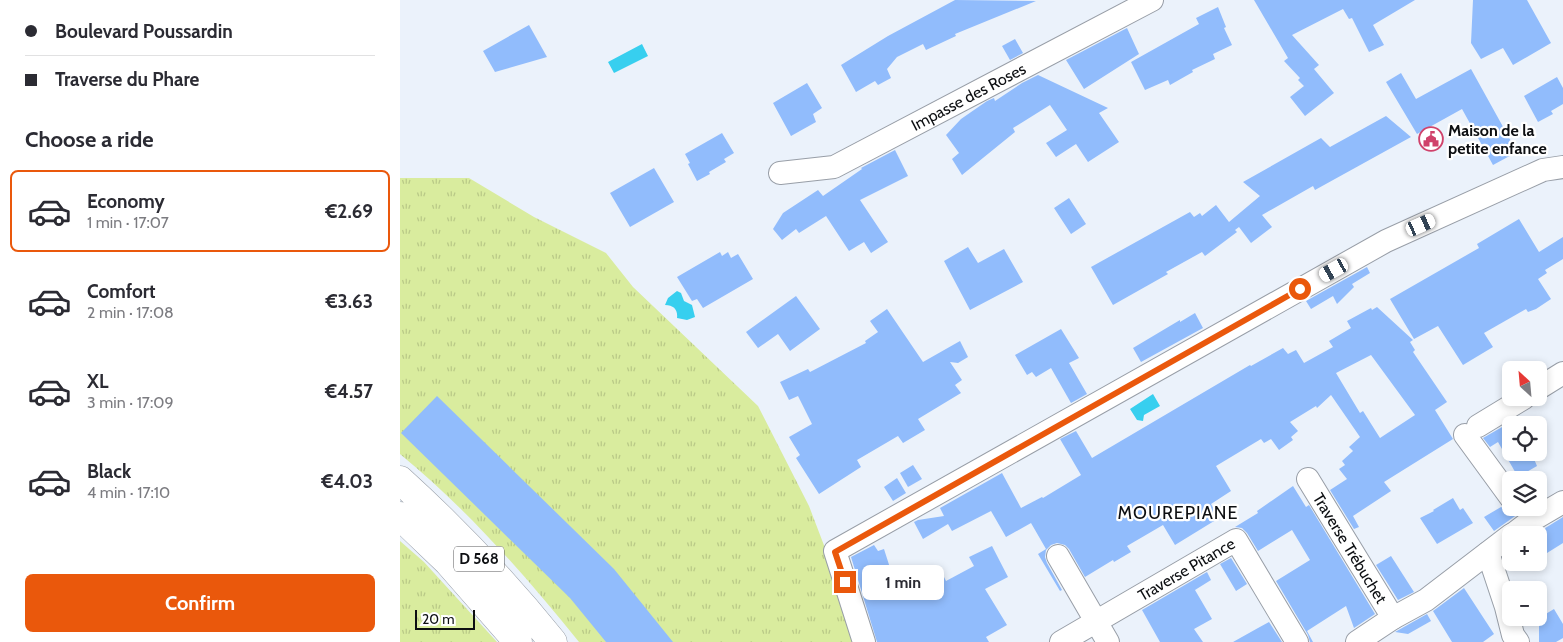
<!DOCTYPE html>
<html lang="en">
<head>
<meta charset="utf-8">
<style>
  :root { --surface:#fff; --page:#f7f7f7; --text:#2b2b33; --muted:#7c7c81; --line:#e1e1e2; --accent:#ea580c }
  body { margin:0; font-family:Cabin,sans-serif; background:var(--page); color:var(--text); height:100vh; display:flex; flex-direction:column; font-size:19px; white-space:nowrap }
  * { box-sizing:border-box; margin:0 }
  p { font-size:16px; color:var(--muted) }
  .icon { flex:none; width:28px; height:28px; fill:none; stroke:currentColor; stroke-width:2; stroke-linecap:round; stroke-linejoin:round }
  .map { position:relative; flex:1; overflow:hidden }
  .panel { display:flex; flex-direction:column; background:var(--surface); width:400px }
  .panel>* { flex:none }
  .hud { display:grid; align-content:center; height:110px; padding:0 25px; background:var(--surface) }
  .needle { width:32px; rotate:334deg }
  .fabs { position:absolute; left:1102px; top:361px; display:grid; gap:10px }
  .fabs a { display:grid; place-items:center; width:45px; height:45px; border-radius:8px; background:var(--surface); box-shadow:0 2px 8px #0003; font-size:25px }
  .scale { position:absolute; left:15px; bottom:12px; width:60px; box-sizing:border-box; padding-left:5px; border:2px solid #0d0f12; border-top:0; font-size:14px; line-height:18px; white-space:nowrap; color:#0d0f12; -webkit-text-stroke:4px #fff; paint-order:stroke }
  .end { position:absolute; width:22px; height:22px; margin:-11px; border:6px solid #ea580c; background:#fff; box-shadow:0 0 0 2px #fff }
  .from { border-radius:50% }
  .bubble { position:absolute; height:35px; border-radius:8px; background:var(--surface); box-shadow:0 2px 8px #0003; font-size:16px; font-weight:800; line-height:35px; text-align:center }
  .car { position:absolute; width:15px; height:30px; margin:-15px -8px; border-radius:6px; box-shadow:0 0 4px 1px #0007; background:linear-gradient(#fff 24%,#345 0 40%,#fff 0 76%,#345 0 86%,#fff 0) }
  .hud b { display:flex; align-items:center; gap:18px; height:48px; font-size:19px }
  .hud b+b { border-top:1px solid var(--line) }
  .hud i { width:12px; height:12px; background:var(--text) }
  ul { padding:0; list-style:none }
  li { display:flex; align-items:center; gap:15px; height:82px; margin:0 10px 8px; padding:0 15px; border:2px solid transparent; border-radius:8px }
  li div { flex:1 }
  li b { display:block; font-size:19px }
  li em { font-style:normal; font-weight:800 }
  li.on { border-color:var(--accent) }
  li>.icon { width:45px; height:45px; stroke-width:1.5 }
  h2 { padding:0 25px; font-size:22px; line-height:60px }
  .primary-button { display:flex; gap:10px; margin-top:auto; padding:10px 25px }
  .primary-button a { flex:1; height:58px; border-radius:8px; background:var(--accent); color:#fff; font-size:20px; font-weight:800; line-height:58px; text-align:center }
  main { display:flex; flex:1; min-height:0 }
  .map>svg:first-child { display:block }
  .grass { fill:url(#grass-tufts) }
  .water { fill:#37cfef }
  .building { fill:#91bcfc; fill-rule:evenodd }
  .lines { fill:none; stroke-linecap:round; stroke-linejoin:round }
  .street-casing { stroke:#989ea7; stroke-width:24 }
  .primary-casing { stroke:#989ea7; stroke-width:29 }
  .street { stroke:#fff; stroke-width:22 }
  .primary { stroke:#fff; stroke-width:28 }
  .route { stroke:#ea580c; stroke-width:6 }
  .labels { text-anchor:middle; stroke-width:4.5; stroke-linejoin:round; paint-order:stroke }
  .shield { fill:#fff; stroke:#565759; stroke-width:1 }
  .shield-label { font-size:15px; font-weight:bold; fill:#0d0f12 }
  .street-label { font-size:16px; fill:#0d0f12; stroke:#fff }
  .poi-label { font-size:16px; font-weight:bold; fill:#0d0f12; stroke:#fff; text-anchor:start }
  .neighbourhood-label { font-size:18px; letter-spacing:1px; fill:#0d0f12; stroke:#fff }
</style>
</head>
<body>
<main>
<section class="panel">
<div class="hud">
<b><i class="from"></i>Boulevard Poussardin</b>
<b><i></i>Traverse du Phare</b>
</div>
<h2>Choose a ride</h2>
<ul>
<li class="on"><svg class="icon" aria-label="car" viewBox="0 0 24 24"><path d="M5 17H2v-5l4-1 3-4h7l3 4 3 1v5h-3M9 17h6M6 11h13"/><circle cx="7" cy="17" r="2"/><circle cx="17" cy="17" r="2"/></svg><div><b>Economy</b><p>1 min · 17:07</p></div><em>€2.69</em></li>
<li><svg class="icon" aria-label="car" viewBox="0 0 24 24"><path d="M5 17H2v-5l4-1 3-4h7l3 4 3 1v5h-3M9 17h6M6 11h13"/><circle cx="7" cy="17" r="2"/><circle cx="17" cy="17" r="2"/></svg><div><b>Comfort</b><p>2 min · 17:08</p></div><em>€3.63</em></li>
<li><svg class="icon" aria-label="car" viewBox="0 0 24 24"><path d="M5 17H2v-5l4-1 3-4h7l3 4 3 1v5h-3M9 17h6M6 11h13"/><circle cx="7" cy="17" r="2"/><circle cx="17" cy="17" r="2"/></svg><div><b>XL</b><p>3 min · 17:09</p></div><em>€4.57</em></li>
<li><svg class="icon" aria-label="car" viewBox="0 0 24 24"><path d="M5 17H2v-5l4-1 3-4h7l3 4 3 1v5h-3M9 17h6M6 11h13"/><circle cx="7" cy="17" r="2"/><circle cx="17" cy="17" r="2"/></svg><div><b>Black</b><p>4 min · 17:10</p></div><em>€4.03</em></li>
</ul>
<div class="primary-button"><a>Confirm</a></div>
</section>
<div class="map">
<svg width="1163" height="642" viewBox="0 0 1163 642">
  <defs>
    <pattern id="grass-tufts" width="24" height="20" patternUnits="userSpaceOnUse" patternTransform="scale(1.25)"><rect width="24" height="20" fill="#d9ec9e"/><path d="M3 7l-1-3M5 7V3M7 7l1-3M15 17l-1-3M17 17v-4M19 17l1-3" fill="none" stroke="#b9c987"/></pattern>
  </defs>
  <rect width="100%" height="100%" fill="#ebf2fb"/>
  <path class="grass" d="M0,178h69l65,39 72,36 27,34 125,119 51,100 37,97 13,39h-280c-54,-67 -112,-133 -179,-188z
    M0,541l24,21 73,80h-97z"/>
  <path class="water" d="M242,44l6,12 -34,17 -6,-11z
    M277,291l4,2 3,8 8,4 3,12 -8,3 -10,-2c1,-8 -3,-13 -12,-13l3,-7z
    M753,394l7,12 -16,9 -1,6 -6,-1 -7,-11z"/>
  <path class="building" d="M555,0l81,1 -81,33 1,2 -30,14 -3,-6 -26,13 -10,12 4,9 -13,7 -3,-4 -19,11 -15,-27 47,-29z
    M854,0h161l-42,25 11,20 -15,7 -17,-34 -3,1 -6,-10 -51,26 27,30 -5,4 20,24 -29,23 -15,-19 14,-11 -6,-6 2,-2 -16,-17 4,-3z
    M1073,0h54l24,43 -38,22 -10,-17 -22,11 -10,-16z
    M818,7l8,20 -2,1 8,17 -19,9 2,5 -23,11 1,2 -23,13 -2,-5 -23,10 -14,-28 68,-38 -3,-6z
    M129,25l18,32 -52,15 -12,-21z
    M727,28l12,26 -55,35 -18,-29z
    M615,39l8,14 -13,7 -8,-14z
    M1071,69l46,83 -24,13 -31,-56 -45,25 -31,-52 15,-9 15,26z
    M638,75l70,33 -9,5 20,29 -31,20 -12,-18 -20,13 -10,-14 21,-13 -17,-25 -37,23 2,4 -53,43 -10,-16 7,-6 -13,-18 15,-16 26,-18 7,-3 1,3 27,-18z
    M1157,77l6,11v16l-12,7 2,3 -15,8 -14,-26z
    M407,83l15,25 -9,6 3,8 -25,14 -18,-33z
    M986,116l25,21 -96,53 -2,-4 -51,29 10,12 -21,16 -12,-16 -4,3 2,2 -32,24 -3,-4 -36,20 2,2 -55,31 -22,-38 99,-55 4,5 6,-4 2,3 14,-11 13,17 31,-26 -17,-14 78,-44 9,9z
    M322,133l12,20 -10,6 2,3 -17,10 1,2 -13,7 -9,-17 2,-1 -5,-9z
    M495,150l13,26 -48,24 28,42 -17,11 -7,-11 -15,9 -23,-35 -27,17 -3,-4 -14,11 -9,-11 10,-16 35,-23 5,6 39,-27 -1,-1z
    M254,168l20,34 -44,25 -20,-34z
    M669,198l17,26 -15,10 -17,-26z
    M1119,219l20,33 24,-15v22l-18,11 2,3 -9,6 13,20 -15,10 -8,3 -2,-3 -42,24 9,14 -30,18 -25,-39 -24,13 -24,-40 89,-51 -2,-4z
    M568,247l10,16 26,-14 19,33 -53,28 -26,-49z
    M320,252l2,4 6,-4 3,6 7,-4 15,25 -50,29 -6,-9 -5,2 -15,-24z
    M967,267l3,6 -18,11 2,3 -17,17 -4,-8 -22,13 -5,-8z
    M396,296l24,33 -30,22 -12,-17 -20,14 -12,-16z
    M977,307l36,33 -3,2 5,8 -2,2 34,50 -12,8 18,29 -69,43 7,9 -38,25 6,11 -5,2 -24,-39 17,-11 -8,-10 6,-4 -3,-4 11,-10 -4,-4 11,-10 -29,-42 -14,13 -1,-2 -26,16 8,9 -7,6 2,3 -14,10 -8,-11 -7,4 -3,-4 -45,27 15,25 -20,13 8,14 -44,27 -12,-20 -36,21 4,6 -17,10 -1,-2 -28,17 -16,-28 -4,-4 -8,-2 -6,2 -5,5 -1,7 2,6 15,27 -2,1 -22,-37 8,-5 -15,-26 -25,14 -15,-26 -39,20 -4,-7 -25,15 -9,-17 4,-2 26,-4 -4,-8 62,-35 19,35 21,-11 1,1 38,-23 -21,-36 16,-8 16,27 158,-93 1,1 32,-18 5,6 8,-4 8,13 29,-16 -4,-6 22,-13 -4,-7 24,-13 1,2zM971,355l44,60 -35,23 -17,-27 -3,2 -24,-40z
    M487,309l36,53 37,-21 8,16 -10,6 -8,-1 12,18 -7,5 6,8 -43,26 7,11 -22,13 -5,-7 -41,24 4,7 -42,27 -23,-36 4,-3 -11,-18 23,-13 -14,-28 -9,4 -9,-18 28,-13 2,3 56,-29 -1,-2 13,-9 -8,-11z
    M795,313l8,15 -62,34 -8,-14 47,-28v2z
    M661,329l18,29 -10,5 18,31 -16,9 -20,-35 -15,9 -4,-5 -5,3 -12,-20z
    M37,396l177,173 59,73h-67l-36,-44 -169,-165z
    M1116,419l2,6h-7v27h20l6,14 -19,11 -20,-35 -8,5 -7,-9z
    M513,465l9,14 -14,8 -8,-14z
    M497,478l9,15 -13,8 -9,-14z
    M893,486l13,21 3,-2 66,109 -21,14 -8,-22 -39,25 6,11h-3l-2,-7 -32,-54 34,-21 -18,-30 -34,21 -11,-18 -5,-5 -7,-1 23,-14 -1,-2z
    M1053,498l7,12 3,-2 10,15 -36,21 -17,-26 14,-7 -1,-1z
    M1101,507l5,3h9l3,4 -24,17 -10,-14z
    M1163,517v26l-24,15v-23h-5z
    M474,545l4,6 6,-2 14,44 32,-16 2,5 12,-5 2,4 28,-15 -5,-9 23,-11 16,31 -23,12 22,36 -21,12 3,5h-112l-26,-85z
    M991,556l23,36 -16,8 -22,-35z
    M831,558l16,26 -11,7 -16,-27z
    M807,572l4,8 -16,10 17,29 -18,10 9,13h-43l-18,-32z
    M1064,588l30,46 -11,8h-31l-19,-31z
    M1154,609l9,15v14l-7,4h-17v-24z
    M1027,614l4,7 -23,13 -13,-2z
    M869,622l13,20h-49l25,-14z"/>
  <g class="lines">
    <g class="street-casing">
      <g id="street">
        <path id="s1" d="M380,173l54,-6 318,-167"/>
        <path d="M1139,388l24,-15"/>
        <path d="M1078,426l46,-28"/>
        <path d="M1065,435l46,63"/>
        <path id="s2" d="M908,479l85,139"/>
        <path d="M1112,535l17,-13 34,-20"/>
        <path d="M1088,553l18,54 7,28 5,7"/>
        <path d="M658,556l50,86"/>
        <path d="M464,642l-29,-91 551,-310 157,-71 20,-3"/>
        <path id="s3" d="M661,642l175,-102 61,102"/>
        <path d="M957,642l36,-24 33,-18 85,-65"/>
      </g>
    </g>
    <g class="primary-casing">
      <path id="primary" d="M0,480c54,49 107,105 153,162
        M0,516l48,46 70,80"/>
    </g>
    <use href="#street" class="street"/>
    <use href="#primary" class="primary"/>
  </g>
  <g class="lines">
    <path class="route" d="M445,582l-10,-30 465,-263"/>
  </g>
  <defs>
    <g id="civic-ring" transform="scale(1.25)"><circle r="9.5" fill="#fff" stroke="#d0426b" stroke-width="1.5"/><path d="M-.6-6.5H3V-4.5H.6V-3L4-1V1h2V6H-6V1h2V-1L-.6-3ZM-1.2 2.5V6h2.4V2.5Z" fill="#d0426b"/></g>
  </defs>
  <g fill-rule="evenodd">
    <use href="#civic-ring" x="1031" y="139"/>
  </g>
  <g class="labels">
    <rect class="shield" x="54" y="546.5" width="50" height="25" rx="4"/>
    <g class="shield-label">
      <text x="79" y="564">D 568</text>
    </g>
    <g class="street-label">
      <text dy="6" stroke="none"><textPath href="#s1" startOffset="206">Impasse des Roses</textPath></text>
      <text dy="6" stroke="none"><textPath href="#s2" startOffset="81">Traverse Trébuchet</textPath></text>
      <text dy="6" stroke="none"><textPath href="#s3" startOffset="145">Traverse Pitance</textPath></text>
    </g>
    <g class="poi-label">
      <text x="1048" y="136">Maison de la<tspan x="1048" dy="18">petite enfance</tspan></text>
    </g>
    <g class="neighbourhood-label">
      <text x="778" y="519">MOUREPIANE</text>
    </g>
  </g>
</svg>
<div class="fabs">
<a><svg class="needle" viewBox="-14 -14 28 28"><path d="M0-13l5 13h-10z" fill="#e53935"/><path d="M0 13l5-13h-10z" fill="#7c7c81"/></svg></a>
<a><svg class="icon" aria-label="locate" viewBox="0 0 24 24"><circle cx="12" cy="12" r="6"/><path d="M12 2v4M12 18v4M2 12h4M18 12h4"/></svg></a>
<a><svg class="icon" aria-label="layers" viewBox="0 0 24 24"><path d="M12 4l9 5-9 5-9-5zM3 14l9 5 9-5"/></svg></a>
<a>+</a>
<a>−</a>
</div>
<div class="scale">20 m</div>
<i class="end from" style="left:900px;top:289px"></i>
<i class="end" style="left:445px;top:582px"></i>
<div class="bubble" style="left:462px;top:565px;width:82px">1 min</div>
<i class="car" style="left:1021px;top:225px;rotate:66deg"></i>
<i class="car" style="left:934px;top:270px;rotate:241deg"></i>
</div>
</main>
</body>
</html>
